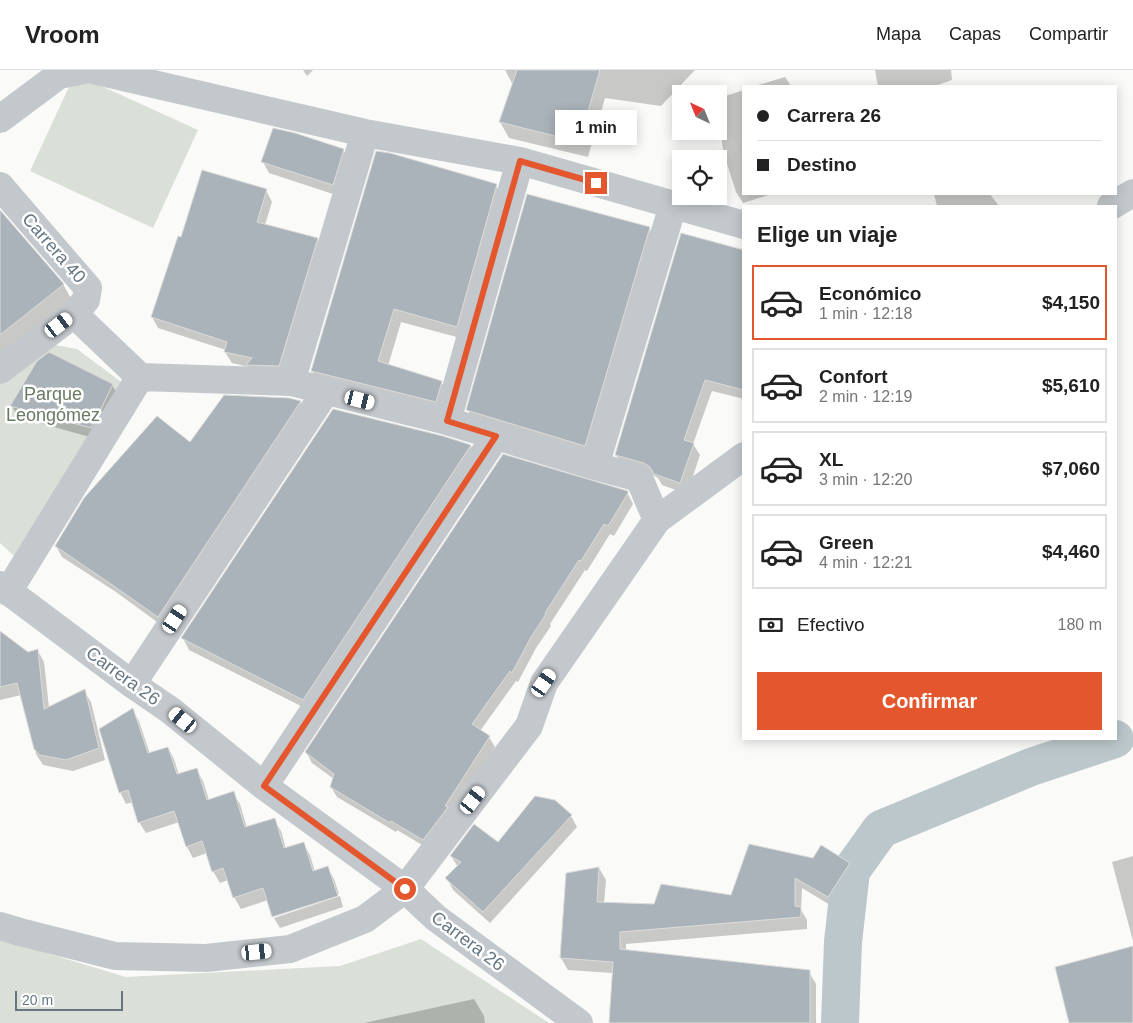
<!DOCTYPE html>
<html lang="es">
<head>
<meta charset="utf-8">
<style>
  :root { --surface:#fff; --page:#f2f2f2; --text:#222; --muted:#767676; --line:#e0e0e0; --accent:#e4572e }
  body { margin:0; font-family:Helvetica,sans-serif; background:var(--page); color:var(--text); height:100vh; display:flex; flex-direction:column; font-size:19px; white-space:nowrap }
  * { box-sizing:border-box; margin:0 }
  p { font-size:16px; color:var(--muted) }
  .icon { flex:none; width:28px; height:28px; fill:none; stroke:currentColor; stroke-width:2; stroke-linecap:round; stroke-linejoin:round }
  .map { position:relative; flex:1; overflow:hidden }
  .details { position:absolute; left:742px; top:135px; width:375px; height:535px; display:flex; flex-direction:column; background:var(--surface); border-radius:0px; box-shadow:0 2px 12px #0003 }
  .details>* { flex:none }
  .top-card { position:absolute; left:742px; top:15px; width:375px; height:110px; border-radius:0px; box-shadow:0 2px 12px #0003; display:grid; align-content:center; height:110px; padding:0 15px; background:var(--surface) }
  .needle { width:32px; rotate:317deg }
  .buttons { position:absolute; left:672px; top:15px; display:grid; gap:10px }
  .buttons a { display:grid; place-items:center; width:55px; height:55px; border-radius:0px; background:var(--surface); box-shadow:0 2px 12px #0003; font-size:25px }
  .scale { position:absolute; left:15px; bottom:12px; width:108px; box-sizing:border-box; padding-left:5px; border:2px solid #657683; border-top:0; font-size:14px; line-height:18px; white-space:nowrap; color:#657683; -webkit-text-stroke:4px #fff; paint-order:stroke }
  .end { position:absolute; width:22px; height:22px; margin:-11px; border:6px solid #e4572e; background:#fff; box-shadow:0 0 0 2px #fff }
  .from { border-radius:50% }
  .bubble { position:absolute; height:35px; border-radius:0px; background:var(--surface); box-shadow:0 2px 12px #0003; font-size:16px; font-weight:800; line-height:35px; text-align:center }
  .car { position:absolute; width:15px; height:30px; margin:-15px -8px; border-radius:6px; box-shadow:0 0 4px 1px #0007; background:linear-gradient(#fff 24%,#345 0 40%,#fff 0 76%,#345 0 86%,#fff 0) }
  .top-card b { display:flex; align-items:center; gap:18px; height:48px; font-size:19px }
  .top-card b+b { border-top:1px solid var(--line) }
  .top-card i { width:12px; height:12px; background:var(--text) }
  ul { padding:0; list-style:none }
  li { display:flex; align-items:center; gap:15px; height:75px; margin:0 10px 8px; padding:0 5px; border:2px solid var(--line); border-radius:0px }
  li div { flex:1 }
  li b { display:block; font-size:19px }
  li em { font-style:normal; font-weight:800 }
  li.current { border-color:var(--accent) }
  li>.icon { width:45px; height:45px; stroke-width:1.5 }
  h2 { padding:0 15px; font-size:22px; line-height:60px }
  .pay { display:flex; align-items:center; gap:12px; height:55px; padding:0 15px; font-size:19px }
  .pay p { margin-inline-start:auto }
  .cta { display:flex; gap:10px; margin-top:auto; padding:10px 15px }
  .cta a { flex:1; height:58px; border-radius:0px; background:var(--accent); color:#fff; font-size:20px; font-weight:800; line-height:58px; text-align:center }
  header { display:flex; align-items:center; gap:30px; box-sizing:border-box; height:70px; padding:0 25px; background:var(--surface); border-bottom:1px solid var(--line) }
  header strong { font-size:24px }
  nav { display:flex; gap:28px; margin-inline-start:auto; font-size:18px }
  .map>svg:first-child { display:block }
  .green { fill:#dadfd7 }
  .shadow { fill:#0003 }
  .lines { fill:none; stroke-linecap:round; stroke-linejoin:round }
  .canal { stroke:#bbc7cb; stroke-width:38 }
  .building { fill:#aab3b9; stroke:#dcdcda }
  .minor { stroke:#c3c8cc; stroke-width:28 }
  .route { stroke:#e4572e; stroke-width:6 }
  .labels { text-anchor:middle; stroke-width:5; stroke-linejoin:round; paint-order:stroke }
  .street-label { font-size:18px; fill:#657683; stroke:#fff }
  .park-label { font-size:18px; fill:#687a64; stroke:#fff }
</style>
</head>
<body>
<header>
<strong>Vroom</strong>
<nav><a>Mapa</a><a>Capas</a><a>Compartir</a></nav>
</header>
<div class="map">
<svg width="1133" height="953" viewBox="0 0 1133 953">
  <rect width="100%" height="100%" fill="#fafaf8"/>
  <path class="green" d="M75,4l123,56 -45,98 -123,-57z
    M44,273l33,6 51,38 -114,169 -14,-13v-163z
    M0,869l126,38 214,-11 81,-27 128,84h-549z"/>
  <path class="shadow" d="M303,0h10l-6,6z
    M505,0h190l-34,36 -56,-8 -17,59 -79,-19 -9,-16 13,-37z
    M875,0h76l1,10 -17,6h-57z
    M785,7l6,9h-36z
    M744,20v104h28l-29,9 -7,-11 -13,-41 -4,-36v-17z
    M343,80l7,11 -11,35 -70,-23 -6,-11z
    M496,116l8,13 -40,140 -63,-17 -13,44 53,16 8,13 -6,20 -124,-31 -7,-13z
    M266,120l6,12 -7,23 52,14 6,11 -38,127 -31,-1 -5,-9 -17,-4 -7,-11 1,-2 -68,-22 -6,-11 29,-78z
    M934,124h56l9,12h-62z
    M0,142l63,72 12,22 -75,59z
    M649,158l7,12 -65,217 -117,-35 -6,-12z
    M744,186v143l-32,-8 -19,53 7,11 -13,39 -25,-9 -4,-7 -7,-4 -28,-8 -7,-11z
    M112,315l7,11 -22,43 -79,-22 -6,-11z
    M300,332l6,10 -142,215 -48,-35 -54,-35 -6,-11 134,-102z
    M442,367l29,9 6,11 -168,253 -120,-60 -6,-12z
    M627,422l6,12 -19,32 -4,-2 -23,37 -2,-1 -35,54 1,2 -15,22 -18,34 -2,-1 -36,50 9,6 6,10 -66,102 -32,-19 -1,2 -59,-35 -6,-10 3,-8 -22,-16 -6,-11z
    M0,563l27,20 11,-2 6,11 5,46 35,-17 7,11 14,58 -32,11 -30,-6 -7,-11 -15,-59 -21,5z
    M132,640l7,11 11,33 18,-6 6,11 5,16 17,-6 7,12 6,19 24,-7 7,11 7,24 27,-9 7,12 5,18 17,-6 7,12 5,17 13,-4 6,11 5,15 -65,21v2l-6,-17 -27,9 -7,-12 -6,-17 -8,3 -7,-12 -6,-18 -14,5 -6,-11 -8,-25 -33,11 -7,-11 -6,-20 -7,2 -6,-12z
    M571,746l6,11 -87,96 -37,-33 -6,-12 11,-11 -7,-11 47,-12z
    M1133,786v85l-21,-79z
    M814,789l35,5 7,12 -21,32 -33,-20 -1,22 6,10v9l-181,15v7l183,21 7,12v39h-206l3,-50 -45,-3 -7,-12 38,-90 7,12 -2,23 51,2 77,-8z
    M340,826l3,11 -63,21 -6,-10z
    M474,929l10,17 1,7h-121z"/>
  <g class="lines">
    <path class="canal" d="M840,953l3,-81 8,-71 30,-42 150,-62 84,-28"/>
  </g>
  <path class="building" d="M517,0h83l-21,72 -80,-20z
    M273,58l22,5 49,16 -11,36 -72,-23z
    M376,81l14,2 107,31 -40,143 -63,-18 -16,52 64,20 -6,21 -125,-31z
    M202,100l65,19 -10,33 61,16 -39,128 -33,-1 6,-7 -28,-6 3,-10 -76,-25 27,-81 3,1z
    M527,124l123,33 -65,219 -119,-36z
    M0,140l64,74 -64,51z
    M681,163l63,17v140l-39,-10 -21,60 10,3 -14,40 -26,-9 -4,-7 -6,-4 -29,-8z
    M49,282l64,32 -15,31 -7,13 -81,-22 27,-45z
    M224,325l65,3 12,3 -143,216 -50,-35 -53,-36 29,-48 73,-82 33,26z
    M333,339l110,27 28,9 -168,255 -122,-62z
    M503,384l125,37v2l-20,33 -4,-2 -23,37 -2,-1 -34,53 1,1 -15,23 -19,36 -2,-2 -38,53 18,12 -45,70 3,1 -25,33 -32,-19 -1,2 -60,-36 4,-13 -29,-22z
    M0,561l28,21 10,-3 6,60 41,-20 14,59 -33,12 -26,-5 -6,-6 -17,-66 -17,4z
    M133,638l15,45 20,-6 9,27 20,-6 10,32 27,-9 11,36 30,-9 9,30 20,-6 9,29 15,-5 10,30 -66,21 -9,-29 -30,10 -10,-30 -11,4 -10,-31 -16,6 -12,-36 -36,12 -10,-33 -9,3 -20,-64z
    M535,726l20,4 17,15 -89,97 -38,-34 16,-16 -11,-6 24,-32 24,18z
    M749,774l64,14 8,-13 29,18 -22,34 -33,-19v28l6,1v10l-181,15v17l190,21v53h-201l4,-61 -53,-4 6,-85 33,-6 -2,35 57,2 7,-20 70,11z
    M1133,876v77h-64l-14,-56z"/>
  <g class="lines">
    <path class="minor" d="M93,0l272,63 155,28 224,64
      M0,49l59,-44 25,-5
      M0,116l88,102 -2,12 -12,14 -74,56
      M1111,136l22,-13
      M74,244l66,63 151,5 156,39 148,45 44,12 18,42
      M291,312l74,-249
      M447,351l73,-260
      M595,396l78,-261
      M0,515l132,99 38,26 94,76 141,103 31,29 143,105
      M8,522l132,-215
      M132,614l194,-293
      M264,716l232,-350
      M0,856l20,6 95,24 91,2 84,-9 75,-30 40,-30 124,-163 15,-43 113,-163 87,-64"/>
  </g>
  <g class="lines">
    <path class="route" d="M405,819l-141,-103 232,-350 -49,-15 73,-260 76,22"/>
  </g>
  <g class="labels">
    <g class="street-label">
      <text transform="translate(54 178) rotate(49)" y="6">Carrera 40</text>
      <text transform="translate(123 606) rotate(36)" y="6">Carrera 26</text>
      <text transform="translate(468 871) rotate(37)" y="6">Carrera 26</text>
    </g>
    <g class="park-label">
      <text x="53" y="330">Parque<tspan x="53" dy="21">Leongómez</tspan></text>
    </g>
  </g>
</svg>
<div class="buttons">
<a><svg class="needle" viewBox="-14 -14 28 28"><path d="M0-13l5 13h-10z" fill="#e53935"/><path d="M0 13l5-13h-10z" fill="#767676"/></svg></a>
<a><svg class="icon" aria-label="locate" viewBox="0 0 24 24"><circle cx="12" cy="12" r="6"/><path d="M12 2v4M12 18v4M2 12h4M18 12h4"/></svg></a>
</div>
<div class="scale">20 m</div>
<i class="end from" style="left:405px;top:819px"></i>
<i class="end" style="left:596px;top:113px"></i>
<div class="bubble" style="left:555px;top:40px;width:82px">1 min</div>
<i class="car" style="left:59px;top:255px;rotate:53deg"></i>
<i class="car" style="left:360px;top:330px;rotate:104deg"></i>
<i class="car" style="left:175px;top:549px;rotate:33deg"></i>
<i class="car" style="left:544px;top:613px;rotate:35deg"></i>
<i class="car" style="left:183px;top:650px;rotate:309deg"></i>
<i class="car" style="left:473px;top:730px;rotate:37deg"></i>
<i class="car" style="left:257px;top:882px;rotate:84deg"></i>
<div class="top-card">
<b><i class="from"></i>Carrera 26</b>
<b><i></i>Destino</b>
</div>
<section class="details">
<h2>Elige un viaje</h2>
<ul>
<li class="current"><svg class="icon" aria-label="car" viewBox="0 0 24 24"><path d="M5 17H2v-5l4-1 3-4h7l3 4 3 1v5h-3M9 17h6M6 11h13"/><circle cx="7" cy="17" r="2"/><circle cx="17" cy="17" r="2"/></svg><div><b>Económico</b><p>1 min · 12:18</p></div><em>$4,150</em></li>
<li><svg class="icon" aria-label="car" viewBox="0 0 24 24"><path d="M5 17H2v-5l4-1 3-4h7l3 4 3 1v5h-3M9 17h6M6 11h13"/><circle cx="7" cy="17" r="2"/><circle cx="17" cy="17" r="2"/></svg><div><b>Confort</b><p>2 min · 12:19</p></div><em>$5,610</em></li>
<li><svg class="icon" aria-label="car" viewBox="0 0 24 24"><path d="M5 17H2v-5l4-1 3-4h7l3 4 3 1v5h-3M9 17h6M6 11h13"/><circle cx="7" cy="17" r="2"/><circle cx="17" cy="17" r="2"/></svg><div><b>XL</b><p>3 min · 12:20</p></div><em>$7,060</em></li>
<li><svg class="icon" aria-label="car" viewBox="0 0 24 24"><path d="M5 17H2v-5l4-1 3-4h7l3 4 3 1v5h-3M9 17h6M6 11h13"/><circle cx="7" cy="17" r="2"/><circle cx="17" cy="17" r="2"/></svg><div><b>Green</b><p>4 min · 12:21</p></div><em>$4,460</em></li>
</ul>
<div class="pay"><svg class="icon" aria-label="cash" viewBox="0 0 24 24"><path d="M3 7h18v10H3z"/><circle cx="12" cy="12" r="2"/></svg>Efectivo<p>180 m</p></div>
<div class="cta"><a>Confirmar</a></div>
</section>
</div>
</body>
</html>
